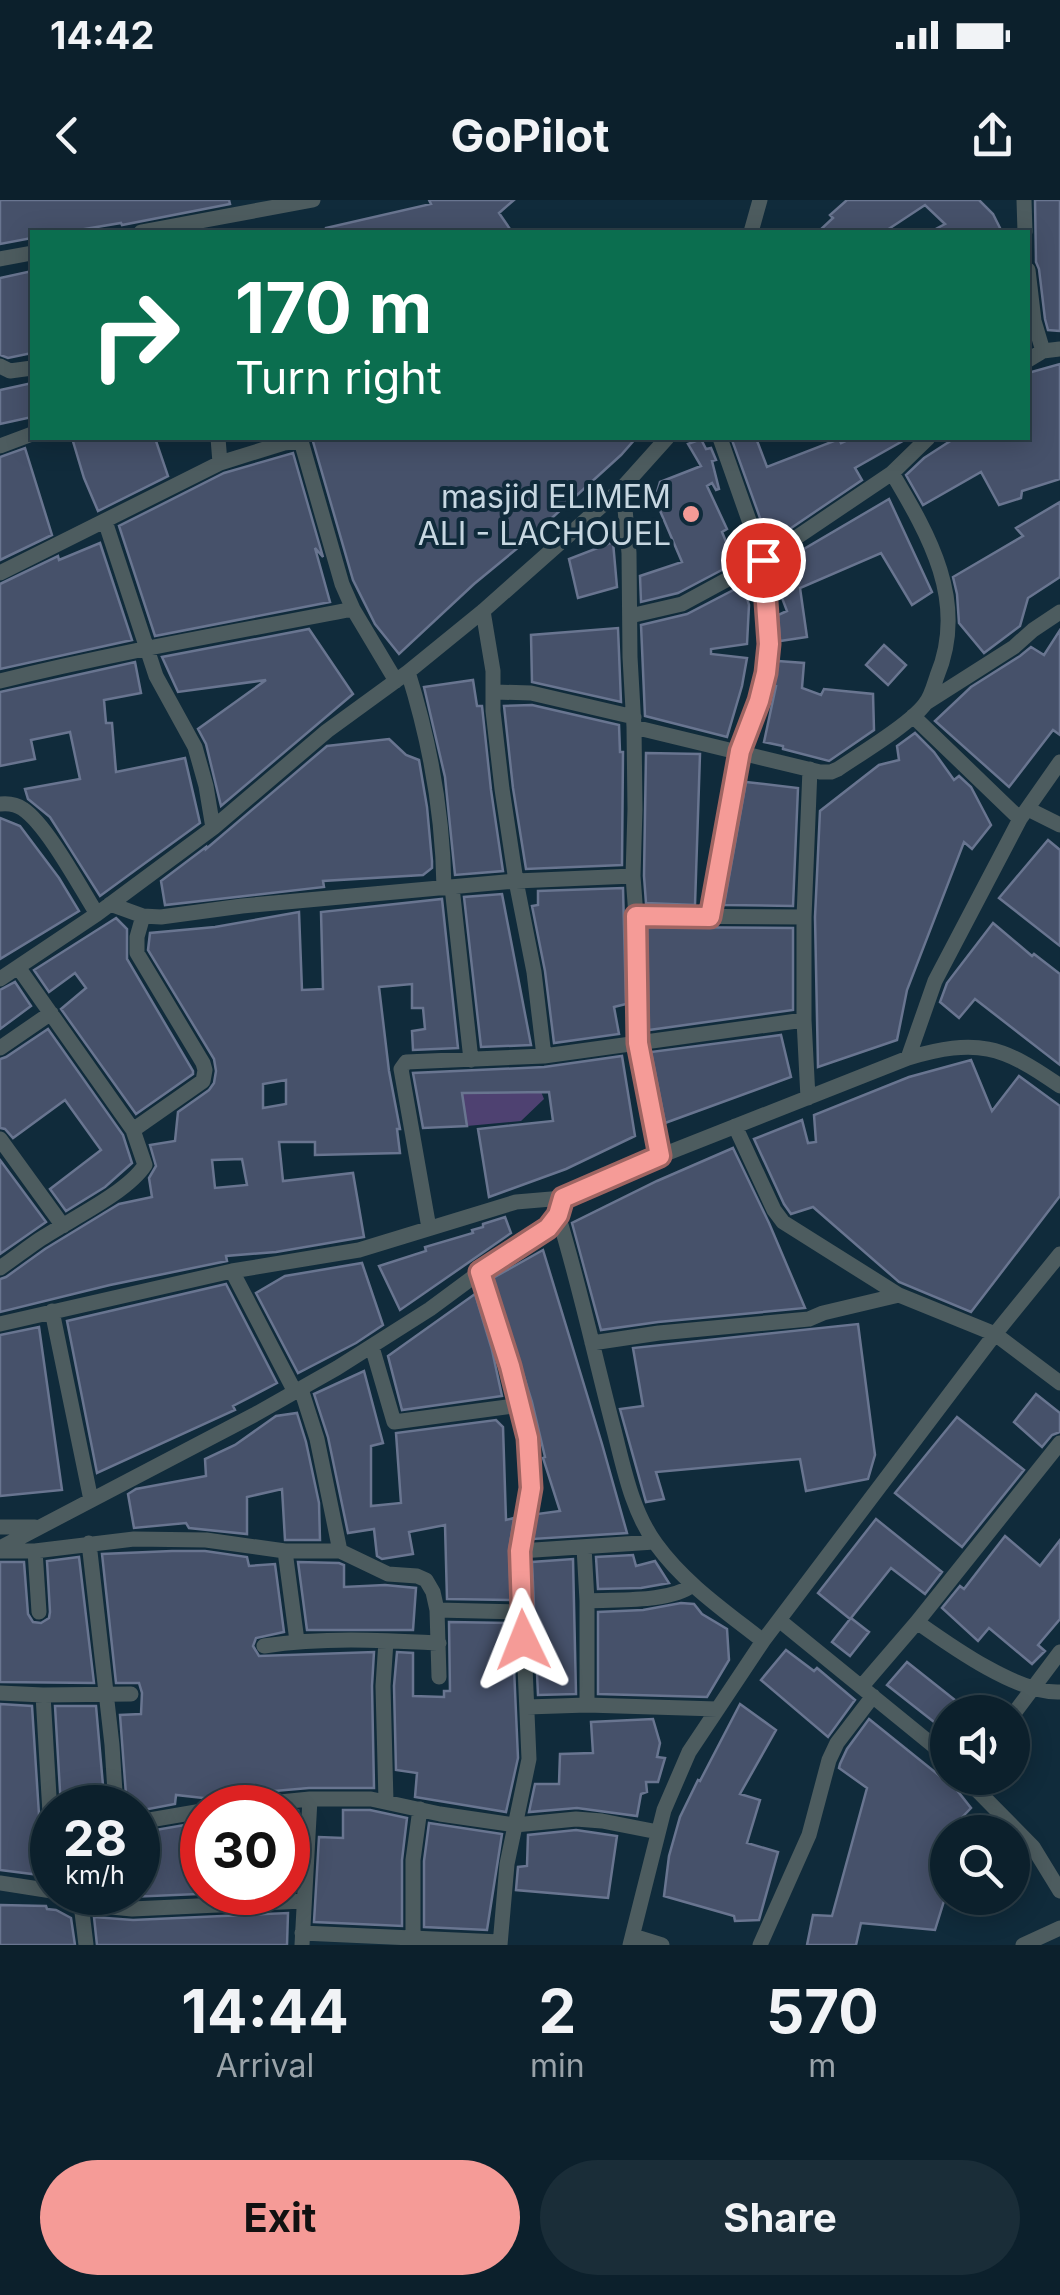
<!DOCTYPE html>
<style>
body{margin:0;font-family:Inter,sans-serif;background:#1a2d38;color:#f1f3f6;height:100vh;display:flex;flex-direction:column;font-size:38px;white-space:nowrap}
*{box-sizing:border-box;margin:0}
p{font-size:32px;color:#9aa3a9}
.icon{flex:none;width:55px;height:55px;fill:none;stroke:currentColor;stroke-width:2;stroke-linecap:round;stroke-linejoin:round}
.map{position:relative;height:1745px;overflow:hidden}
.side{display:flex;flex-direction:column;background:#0c202c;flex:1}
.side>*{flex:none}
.top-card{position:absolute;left:30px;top:30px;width:1000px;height:210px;border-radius:0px;box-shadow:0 5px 25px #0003,0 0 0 2px #2c3e48;background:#0b6e4f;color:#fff;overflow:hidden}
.buttons{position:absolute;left:930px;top:1495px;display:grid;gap:20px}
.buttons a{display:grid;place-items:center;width:100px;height:100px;border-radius:50%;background:#0c202c;box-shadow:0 5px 25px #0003,0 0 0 2px #2c3e48;font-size:50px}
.speed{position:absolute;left:30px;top:1585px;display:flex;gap:20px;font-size:50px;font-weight:700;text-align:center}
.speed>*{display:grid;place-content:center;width:130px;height:130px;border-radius:50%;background:#0c202c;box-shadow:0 5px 25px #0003,0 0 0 2px #2c3e48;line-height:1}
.speed small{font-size:25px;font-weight:400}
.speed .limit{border:15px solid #d22;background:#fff;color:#111}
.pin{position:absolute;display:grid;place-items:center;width:85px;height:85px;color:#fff;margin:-42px;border:5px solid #fff;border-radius:50%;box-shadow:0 2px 10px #0007}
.me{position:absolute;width:110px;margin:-55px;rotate:358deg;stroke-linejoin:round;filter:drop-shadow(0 0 8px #0008)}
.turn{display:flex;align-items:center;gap:35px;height:210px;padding:0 40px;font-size:45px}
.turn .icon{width:130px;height:130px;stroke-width:2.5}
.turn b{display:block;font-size:70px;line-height:85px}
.eta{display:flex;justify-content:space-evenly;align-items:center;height:170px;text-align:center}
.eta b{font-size:60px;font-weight:700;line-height:70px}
.primary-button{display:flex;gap:20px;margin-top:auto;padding:20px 40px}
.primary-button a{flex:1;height:115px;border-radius:60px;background:#f59b97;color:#111;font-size:40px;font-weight:700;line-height:115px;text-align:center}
.primary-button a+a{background:#1a2d38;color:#f1f3f6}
.status{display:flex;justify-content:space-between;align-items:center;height:70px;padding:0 50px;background:#0c202c;direction:ltr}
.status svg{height:28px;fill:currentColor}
header{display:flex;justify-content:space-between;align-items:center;height:130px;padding:0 40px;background:#0c202c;font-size:45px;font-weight:700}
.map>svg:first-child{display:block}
.green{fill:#4e4171}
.building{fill:#46516a;stroke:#697590;stroke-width:2.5;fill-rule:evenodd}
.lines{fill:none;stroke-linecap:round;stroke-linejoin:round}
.minor{stroke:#4d5c5f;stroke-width:15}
.route-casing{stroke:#9f6562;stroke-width:25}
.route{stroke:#f59b97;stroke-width:18}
.poi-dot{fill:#f59b97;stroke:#102b3b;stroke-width:4}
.labels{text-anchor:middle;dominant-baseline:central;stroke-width:8;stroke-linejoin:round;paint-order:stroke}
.poi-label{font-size:32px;fill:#c7d7e1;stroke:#102b3b;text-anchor:end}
</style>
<div class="status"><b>14:42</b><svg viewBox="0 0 49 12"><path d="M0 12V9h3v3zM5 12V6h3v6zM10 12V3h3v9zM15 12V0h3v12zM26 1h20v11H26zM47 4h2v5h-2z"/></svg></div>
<header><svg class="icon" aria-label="back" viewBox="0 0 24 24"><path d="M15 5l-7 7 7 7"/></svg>GoPilot<svg class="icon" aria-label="share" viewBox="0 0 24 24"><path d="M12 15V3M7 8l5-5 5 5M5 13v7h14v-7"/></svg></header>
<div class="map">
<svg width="1060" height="1745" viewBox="0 0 1060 1745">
<rect width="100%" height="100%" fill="#102b3b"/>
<path class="green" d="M540 889 544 899 521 921 467 926 462 893 534 892Z"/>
<path class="building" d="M0 0H229L230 4 122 25 121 23 67 32H32V38L0 44Z
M429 0H514L499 13 512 32H326V28L431 4Z
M847 0H979L993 14 1002 32H930L945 24 925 5 884 32H818L833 18 830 15Z
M1035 0H1060V131L1048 130 1045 119 1039 69 1036 62Z
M32 71V153L8 158 0 155V78Z
M1060 164V279L1022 291 1021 298 999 305 981 272 923 305 906 275 924 258 955 238H1028V173Z
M32 183V217L0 224V190Z
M72 238H155L168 276 98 311 84 278Z
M312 238H636L621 255 531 337 474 384 399 454 375 424 353 380Z
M738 238H756L767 267 839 239 841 243 852 238H908L855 268 862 280 769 343 732 240Z
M701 239 706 249 711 248 716 260 712 261 719 289 716 290 712 283 707 286 727 329 722 332 735 363 678 393 641 402 640 376 682 362 655 299 660 282 701 266 688 244Z
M25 248 52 335 0 360V257Z
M293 253 323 357 315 348 330 402 155 436 119 326 224 273Z
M889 299 932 392 912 405 881 353 800 388 807 437 780 441 778 415 787 411 776 382 775 366Z
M1060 302V377L1028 398 1020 426 984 453 959 423 957 394 953 377 1023 336 1016 328Z
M613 342 617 387 578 398 569 359Z
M100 343 132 440 0 469V384L58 356 59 360Z
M743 385 749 405 747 444 711 449V454L747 458 742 486 727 537 645 516 641 425 687 414Z
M618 428 621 502 532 482 531 435Z
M309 429 353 494 221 606 206 544 198 529 266 480 178 492 162 457Z
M1060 430V535L1053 530 1009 587 935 521 971 487 1020 456 1031 447 1044 455Z
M884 445 906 465 888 485 866 465Z
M778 461 804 463 802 488 821 495 824 489 873 494 874 530 829 561 783 549V546L764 542 776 486 773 485Z
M135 462 141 493 104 500 106 523H112L116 572 185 558 200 623 100 696 50 617 28 599 25 589 80 579 70 532 31 540 35 559 0 566V492Z
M473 480 477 506H482L491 590 503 671 455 675 445 577 424 487Z
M532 505 619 525 620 552H623L622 665 526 669 513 588 504 506Z
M915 533 934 552 954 580 959 576 971 587 991 625 972 649 964 642 907 790 897 840 818 867 815 717 820 611 879 565 899 560 897 546Z
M389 539 406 555 419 560 427 607 432 661V668L423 675 323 681 324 687 165 705 161 681 206 647V649L327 546Z
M646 553 700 554 695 705 646 703 644 676Z
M746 582 798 588 793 706 724 705Z
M0 618 20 626 59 678 79 711 0 759Z
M1048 640 1060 650V746L999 698Z
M623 688 626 804 614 807 619 834 554 843 545 771 532 706 538 705V691Z
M502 694 531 845 481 847 464 697Z
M442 699 458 848 413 850 412 831 425 829 423 808H412V784L379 787 389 871 400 929H397L400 953 315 955V942H279L283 981 353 973 364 1037 276 1052 226 1056 227 1061 110 1085 0 1112V1079L6 1077 45 1049 119 1004 152 997 149 978 156 966 150 945 175 941 178 912 209 890 214 883 216 871 214 859 148 750 150 733 215 727 299 712 302 790 323 789 321 712ZM286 880V904L263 908V884ZM242 959 247 985 215 988 212 960Z
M116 718 127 729V759L193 871V874L136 914 61 809 86 788 75 773 49 792 34 770Z
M993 723 1032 756 1034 754 1060 774V865L975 799 959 818 940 802 947 783Z
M647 727 793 728V810L649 830Z
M15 782 31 806 0 829V790Z
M48 829 123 935 132 963 105 987 66 1011 50 989 101 950 65 900 13 938 5 929 0 928V859L6 857Z
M781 835 791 877 665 923 651 852Z
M622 856 635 936 566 969 489 997 478 929 553 921 549 892 462 893 467 926 423 928 413 873 544 867Z
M971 860 992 911 1019 876 1060 906V996L971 1112 899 1082 813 1007 791 1014 784 1004 754 939 802 920 808 943 816 942 814 915 909 877Z
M733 948 769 1023 805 1108 658 1122 601 1130 572 1023 657 981Z
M0 960 46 1022 0 1054Z
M505 1017 511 1033 400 1110 379 1066 426 1051 425 1047 473 1033 472 1030 483 1027V1024Z
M543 1050 602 1244 627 1333 533 1339 537 1314 560 1311 543 1258 545 1257 532 1202 493 1078Z
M362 1063 383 1125 356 1143 298 1173 256 1093 285 1076Z
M226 1084 277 1183 233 1206 235 1210 97 1273 67 1121Z
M475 1094 492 1150 502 1196 402 1210 388 1156Z
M858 1124 875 1255 868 1279 806 1291 800 1259 656 1272 664 1299 646 1302 620 1209 643 1206 633 1148Z
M39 1127 62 1290 0 1296V1135Z
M364 1171 383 1243 371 1246V1306L401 1303 396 1233 496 1220 503 1227 506 1320 514 1318 509 1351 511 1400 447 1399 445 1325 409 1332 413 1354 382 1359 377 1356 374 1329 348 1333 328 1237 314 1194Z
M1036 1194 1060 1213V1232L1052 1235 1042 1247 1014 1222Z
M297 1213 306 1242 319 1303 320 1340H285L282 1289 247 1297V1334L189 1328 186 1323 134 1328 128 1294 136 1289 206 1276 205 1259 235 1245 276 1216Z
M957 1217 1024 1270 962 1347 895 1293Z
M876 1319 942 1372 925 1394 891 1368 851 1418 869 1432 850 1456 832 1442 850 1419 818 1393Z
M1005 1336 1040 1366 1060 1340V1419L1038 1445 1045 1451 1032 1464 989 1428 978 1441 942 1408 960 1386 964 1389Z
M172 1351H205L247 1357 249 1366 275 1364 284 1432 256 1438 253 1446 259 1456 374 1452 372 1486 374 1588H309L216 1596 212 1599 176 1595 175 1604 138 1611V1608H127L120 1515 141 1514 142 1493 139 1483H116L102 1354Z
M633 1355 636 1366 655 1361 669 1383 641 1388 598 1389 596 1357Z
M79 1357 94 1483 0 1482V1362H24L28 1414 33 1422 41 1423 49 1418 50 1412 47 1361Z
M573 1359 576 1494 538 1495 532 1362Z
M298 1362 339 1363 344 1365V1387L385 1385 416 1388 413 1430H307Z
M681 1403 694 1404 702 1414 727 1429 729 1460 707 1497 598 1494V1412L643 1410Z
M449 1422 512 1423 518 1558 506 1612 415 1597 417 1573 396 1570 394 1486 397 1452 413 1453V1496L444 1497V1491H450Z
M786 1450 814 1471 817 1468 855 1500 828 1537 761 1480Z
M907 1462 970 1512H948V1533L887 1485Z
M0 1504 32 1506 40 1630V1675L0 1670Z
M740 1504 776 1530 740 1594 760 1600 747 1643 778 1652 759 1720 735 1721 734 1716 664 1696 669 1656 680 1617 698 1580 700 1581Z
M55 1506H96L105 1608H61Z
M653 1519 660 1543 657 1557 665 1558 658 1582H646L647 1592 641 1594 637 1616 577 1608 529 1612 535 1584H559L560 1554 593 1553 591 1522Z
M869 1519 956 1589 971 1608 948 1632V1688L935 1730 861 1723 856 1745H807L813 1715 832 1716 867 1588 839 1568 840 1564 847 1549Z
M343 1610H370L407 1618 402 1660V1726L314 1722 319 1637 343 1638Z
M298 1611 295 1675H288V1612Z
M202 1622V1692H245L129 1697 128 1692H138V1633Z
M429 1623 502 1634 487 1730 424 1727V1661Z
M576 1630 617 1636 608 1698 516 1690 518 1667 527 1666 528 1635Z
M0 1705 46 1706 47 1709 56 1710 71 1718 75 1745H0Z
M288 1713 287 1745H97L94 1717 133 1720Z"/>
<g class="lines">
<path class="minor" d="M1024 0 1025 32
M141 32 313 0
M751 32 760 0
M0 59 32 53
M1028 70 1034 121 1043 151
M1028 160 1043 151 1060 149
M0 166 10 171 32 168
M218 238 220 263
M0 246 32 234
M623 287 629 353 630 457 634 527 635 609 633 676 636 716 638 843 660 956
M105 321 156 476 195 547 206 586 213 628
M0 373 220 263 284 243 301 241 342 384 353 409 396 481
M483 411 493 471V511L502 589 516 681 534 772 544 856
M630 416 682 404 763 360 892 273 928 238
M408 472C430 542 443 614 444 688
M0 481C117 452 235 432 353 409
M495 492 531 493 634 517
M926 503 1014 447 1033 430 1060 412
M913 516 1020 619
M634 527 820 572H831L838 569C860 554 910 524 925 504 931 497 934 485 937 476 968 402 929 335 892 273
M0 604C9 603 16 604 23 609 47 625 80 687 97 714
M1028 609 1060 625
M452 687 471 860
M110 704 143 716 161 717 242 706 516 681 633 676
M636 716 804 717
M710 717 740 551 759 501 769 444 763 360 720 238
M0 779 97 714 213 628 327 531 408 472 483 411 623 287 667 238
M0 848 51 813
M908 858 935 781 1020 619 1060 562
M808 898 804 820V717L810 569
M735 926 774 1010 783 1022 899 1095 995 1134 1060 1183
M133 930 203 881 205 870 203 863 137 753V737L143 716
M0 939 63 1026
M558 1015C580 1086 595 1158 614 1230 624 1269 632 1311 656 1344 684 1383 725 1411 763 1441
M429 1028 401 869 406 862 544 856 804 820
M0 1068C13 1059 26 1049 39 1040 69 1020 127 993 145 965L133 930 18 767
M232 1071 295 1192
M480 1072 521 1205 528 1238 532 1275 520 1351 529 1559 507 1664 500 1745
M52 1111 91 1300
M0 1124 232 1071 359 1050 516 1002 563 998 660 956 908 858C977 838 1002 845 1060 886
M592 1143 659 1133 809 1119 823 1113 899 1095
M372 1147 394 1222 521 1205
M301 1189 317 1239 340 1351
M0 1327H35
M89 1343 112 1545 116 1608
M584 1347 587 1401V1505
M0 1348 254 1215 337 1168 430 1109 480 1072 548 1028 558 1015 563 998
M0 1351H35L134 1339 206 1340 285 1351H340L388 1374 417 1376 426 1380 433 1392 437 1410 521 1412
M35 1351 39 1412
M285 1351 297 1441
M520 1351 654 1342
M587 1401C618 1399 668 1403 693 1385
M437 1410 439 1477
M779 1420 935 1547 948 1559
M917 1422 1060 1243
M386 1441 383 1486 386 1602
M264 1446C323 1437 380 1440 439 1443
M862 1486 917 1422C951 1446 1018 1494 1060 1492
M0 1493 43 1495 51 1630V1691
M43 1495 131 1494
M527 1507 587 1505 717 1509
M1012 1516 1060 1452
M965 1578 1033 1647 1060 1691
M218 1608 310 1599H371L440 1614 515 1625 576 1619 602 1621 658 1632
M138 1622 202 1611
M0 1683 52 1691
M55 1692 81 1704 86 1745
M81 1704 132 1709 304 1701
M302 1733 500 1742
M413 1736V1660L420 1609
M633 1736 662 1745
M302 1745 310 1599
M630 1745 664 1610 689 1552 763 1441 995 1134 1060 1054
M760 1745 809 1635 829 1560 837 1543 873 1496
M1023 1745 1060 1728"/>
</g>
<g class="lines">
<defs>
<path id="route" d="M523 1440 520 1351 531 1288 528 1238 510 1166 480 1072 548 1028 558 1015 563 998 660 956 638 843 636 716 710 717 740 551 759 501 766 473 769 444 763 360"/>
</defs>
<use href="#route" class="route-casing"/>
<use href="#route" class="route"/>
</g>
<circle class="poi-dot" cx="691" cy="314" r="10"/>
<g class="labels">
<g class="poi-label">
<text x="671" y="296">masjid ELIMEM<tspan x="671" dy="37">ALI - LACHOUEL</tspan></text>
</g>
</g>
</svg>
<div class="buttons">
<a><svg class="icon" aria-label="sound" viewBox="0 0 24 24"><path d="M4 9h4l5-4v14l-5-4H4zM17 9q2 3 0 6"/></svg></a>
<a><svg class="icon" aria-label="search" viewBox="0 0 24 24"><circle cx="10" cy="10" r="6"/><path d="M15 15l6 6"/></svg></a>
</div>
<div class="speed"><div>28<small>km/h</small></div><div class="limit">30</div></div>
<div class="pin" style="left:763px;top:360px;background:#d93025"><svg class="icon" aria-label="arrive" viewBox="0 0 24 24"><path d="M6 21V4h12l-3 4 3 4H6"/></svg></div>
<svg class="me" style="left:523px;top:1440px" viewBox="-20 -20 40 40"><path d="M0-17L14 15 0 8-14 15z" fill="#f59b97" stroke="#fff" stroke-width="4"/></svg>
<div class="top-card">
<div class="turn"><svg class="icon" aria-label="right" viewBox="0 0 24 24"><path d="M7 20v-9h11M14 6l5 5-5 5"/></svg><div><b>170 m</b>Turn right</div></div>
</div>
</div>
<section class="side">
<div class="eta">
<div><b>14:44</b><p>Arrival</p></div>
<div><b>2</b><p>min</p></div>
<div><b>570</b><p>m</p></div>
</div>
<div class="primary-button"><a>Exit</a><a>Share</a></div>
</section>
